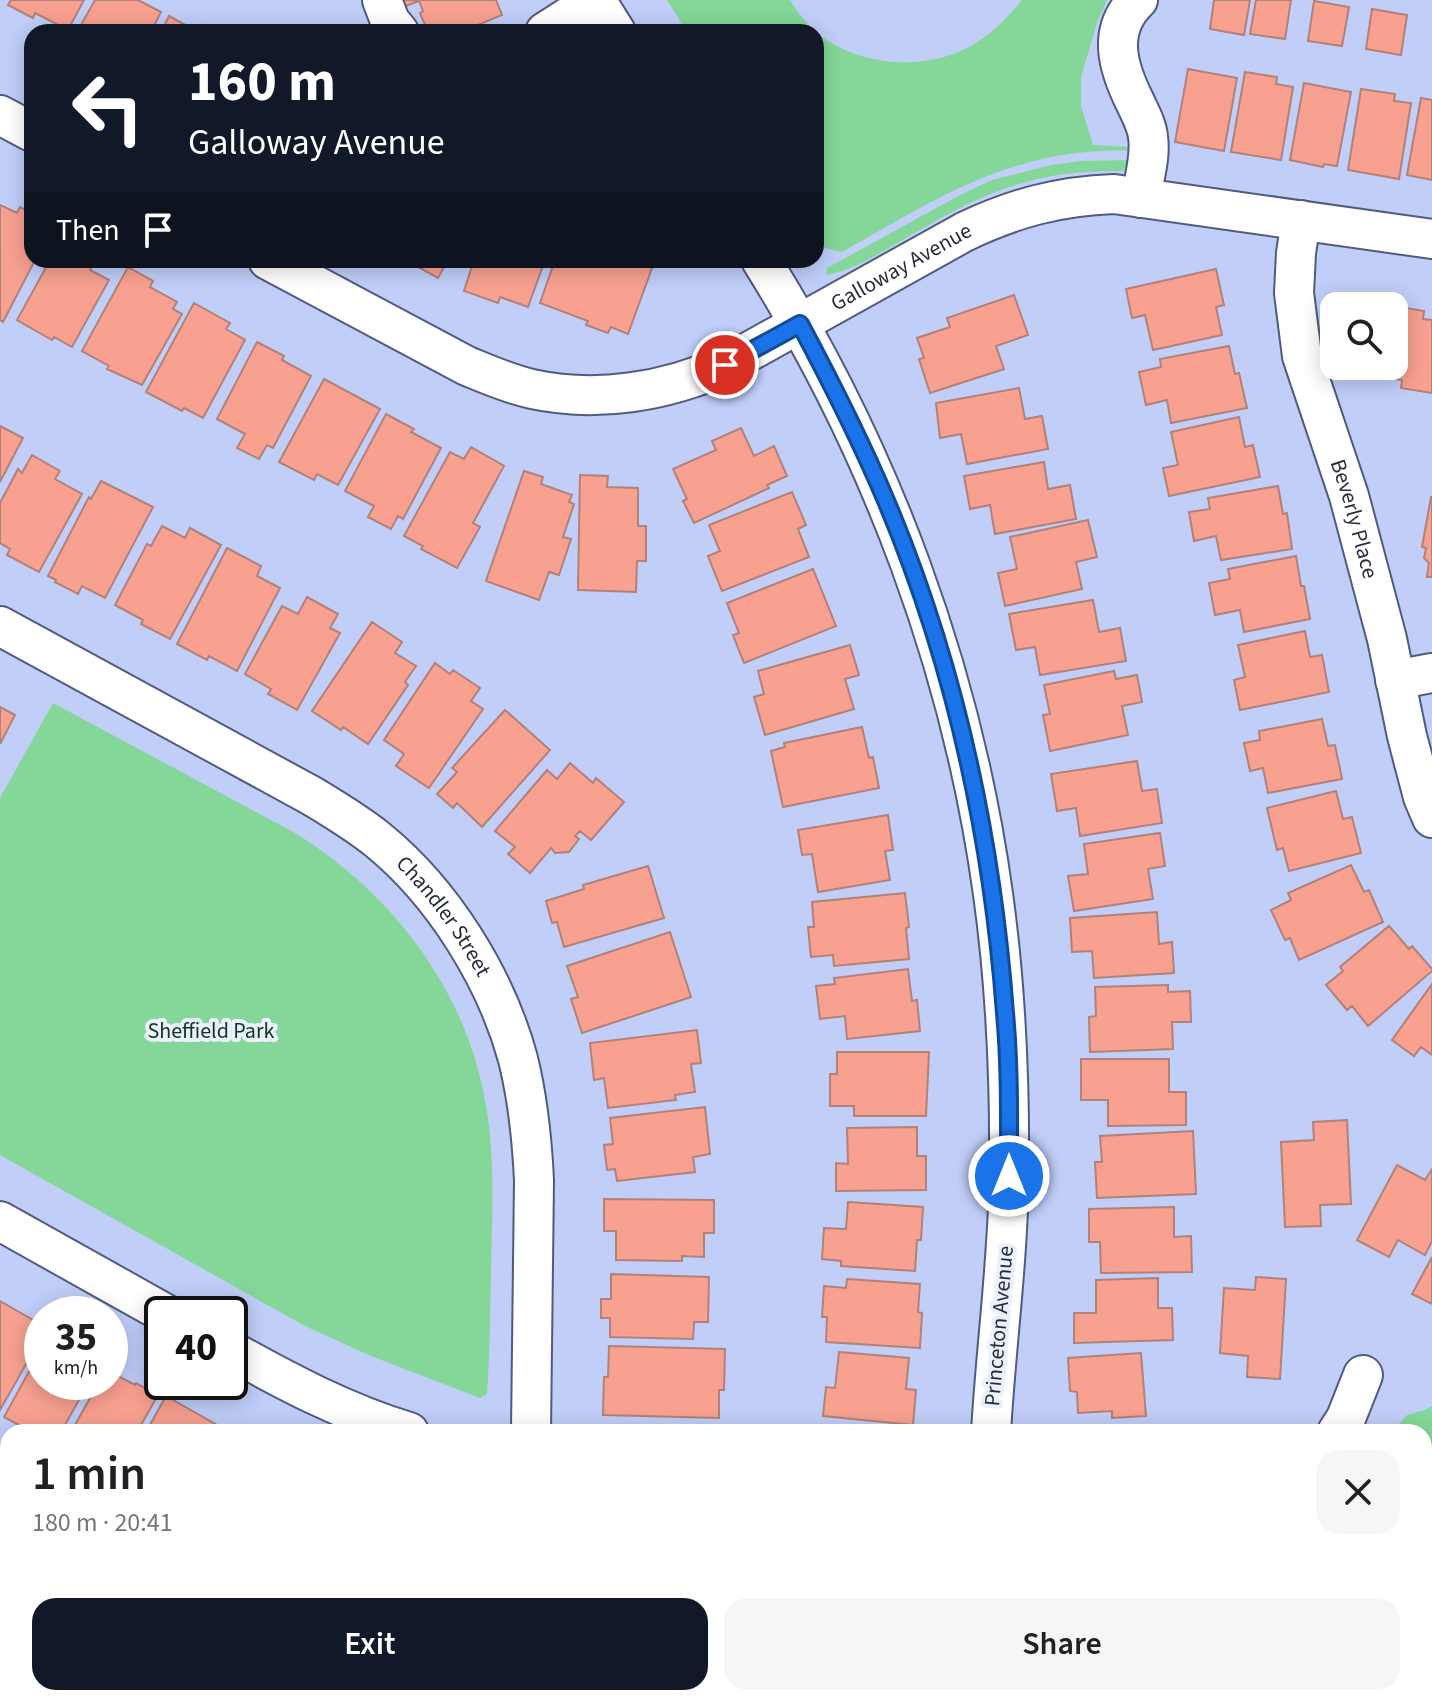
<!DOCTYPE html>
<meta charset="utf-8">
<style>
body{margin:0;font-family:"Source Sans 3",sans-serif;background:#f6f6f6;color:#202124;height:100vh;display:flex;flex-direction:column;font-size:30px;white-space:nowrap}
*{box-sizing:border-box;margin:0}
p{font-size:26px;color:#757577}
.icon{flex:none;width:44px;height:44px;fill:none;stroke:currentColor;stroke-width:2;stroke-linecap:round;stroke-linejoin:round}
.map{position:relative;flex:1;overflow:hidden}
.panel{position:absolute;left:0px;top:1424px;width:1432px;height:282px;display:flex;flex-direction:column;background:#fff;border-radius:24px 24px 0 0;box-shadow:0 4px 20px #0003}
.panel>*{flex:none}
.guide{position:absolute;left:24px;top:24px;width:800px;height:244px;border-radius:24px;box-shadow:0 4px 20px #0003;background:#111827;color:#fff;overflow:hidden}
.tools{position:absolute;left:1320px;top:292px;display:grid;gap:16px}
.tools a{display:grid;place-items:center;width:88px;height:88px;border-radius:16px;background:#fff;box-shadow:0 4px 20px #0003;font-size:40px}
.speed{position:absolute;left:24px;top:1296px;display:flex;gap:16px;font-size:40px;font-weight:700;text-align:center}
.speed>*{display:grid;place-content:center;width:104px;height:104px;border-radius:50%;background:#fff;box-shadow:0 4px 20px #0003;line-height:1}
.speed small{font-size:20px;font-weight:400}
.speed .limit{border:4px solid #111;border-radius:12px;background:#fff;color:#111}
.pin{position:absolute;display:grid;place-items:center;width:68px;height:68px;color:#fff;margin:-34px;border:4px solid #fff;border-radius:50%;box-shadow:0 2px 8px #0007}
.me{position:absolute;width:88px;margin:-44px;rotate:0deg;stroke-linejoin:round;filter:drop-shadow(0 0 6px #0008)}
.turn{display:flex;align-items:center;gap:28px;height:168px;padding:0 32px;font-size:36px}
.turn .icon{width:104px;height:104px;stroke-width:2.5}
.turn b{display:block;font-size:56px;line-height:68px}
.then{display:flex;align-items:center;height:76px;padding:0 32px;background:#0003;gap:16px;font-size:30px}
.round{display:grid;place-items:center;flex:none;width:84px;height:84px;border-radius:24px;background:#f6f6f6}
.overview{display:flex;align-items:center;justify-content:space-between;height:136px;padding:0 32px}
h1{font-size:48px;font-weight:600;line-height:60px}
.cta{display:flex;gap:16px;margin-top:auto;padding:16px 32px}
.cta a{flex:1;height:92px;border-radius:24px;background:#111827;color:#fff;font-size:32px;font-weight:600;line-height:92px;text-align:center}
.cta a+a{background:#f6f6f6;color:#202124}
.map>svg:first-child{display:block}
.green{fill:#84d798}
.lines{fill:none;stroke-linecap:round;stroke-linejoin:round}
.stream{stroke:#637ad0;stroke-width:11}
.building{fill:#f8a191;stroke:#b28179;stroke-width:2}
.minor-casing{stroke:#505b80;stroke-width:42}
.minor{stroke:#fff;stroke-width:38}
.route-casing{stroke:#114b97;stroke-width:20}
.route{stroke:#1a73e8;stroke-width:14}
.labels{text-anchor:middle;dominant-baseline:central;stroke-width:8;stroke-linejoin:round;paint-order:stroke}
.street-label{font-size:22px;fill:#282d3d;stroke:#ebf0fd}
.park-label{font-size:22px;fill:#10371c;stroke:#ebf0fd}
</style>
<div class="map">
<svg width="1432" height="1705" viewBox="0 0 1432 1705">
<rect width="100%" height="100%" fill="#c0cef8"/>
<path class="green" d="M667 0H790C800 16 812 31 828 41 870 67 927 70 971 46 992 34 1007 18 1022 0H1107L1097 23 1081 77V106L1093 145 1132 147V151C1114 149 1095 151 1077 153 988 163 919 209 842 252L825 248 816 235V32H687Z
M1131 160 1123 171C1095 171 1065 172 1038 179 998 188 960 207 925 227 895 243 859 270 826 275L827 268 962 194 992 180 1051 165 1081 161Z
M53 703 293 832C388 889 463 985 484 1095 496 1153 492 1213 491 1272 490 1312 490 1353 487 1394L480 1398 371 1356 305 1326 0 1155V798Z
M1432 1406V1705H1175L1180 1698H1424V1432H1393L1407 1415 1425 1410Z"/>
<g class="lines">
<path class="stream" d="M1424 1649 1432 1628
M1403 1705 1405 1698"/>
</g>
<path class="building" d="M11 0H84L68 30 35 13 33 18 8 5Z
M95 0H138L161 12 151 32H77Z
M397 0H496L502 15 461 32H436L434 29 428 32 420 13 423 11 419 1 400 8Z
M1214 0H1250L1244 35 1210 29Z
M1256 0H1291L1285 39 1250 34Z
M1314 1 1349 7 1342 46 1308 41Z
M1372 9 1407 15 1401 55 1366 49Z
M169 16 198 32 202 25 213 32H161Z
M1188 69 1237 78 1224 151 1175 142Z
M1245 72 1277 77 1276 84 1293 87 1281 160 1231 152Z
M1304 83 1351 92 1337 166 1324 164 1323 167 1290 160Z
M1361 89 1395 94 1394 101 1411 103 1399 179 1348 170Z
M1421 98 1432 100V180L1407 175Z
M0 205 17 213 20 207 32 213V260H35L3 322 0 320Z
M50 260H95L90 270 109 280 72 347 54 337 52 340 17 320Z
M410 260H448L438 278 409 262Z
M474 260H545L528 307 500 297 498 303 464 291Z
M555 260H655L628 334 611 327 608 333 586 325 588 321 540 303Z
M128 267 153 281 150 287 177 302 173 309 182 314 142 385 107 369 109 366 82 351Z
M1216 269 1224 305 1216 307 1222 335 1153 350 1145 315 1132 318 1126 289Z
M1014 295 1028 335 996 346 1004 369 930 393 919 359 924 358 917 338 950 327 947 318Z
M194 303 230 323 226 329 245 340 203 418 184 408 182 411 146 392Z
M1394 306 1424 311 1423 319 1432 320V393L1401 388 1402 380 1380 377 1382 366H1394Z
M257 342 284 356 282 360 311 376 273 448 267 445 259 459 237 448 245 434 217 419Z
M1229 346 1235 374 1239 373 1247 408 1171 423 1167 400 1146 405 1139 372 1161 367 1160 359Z
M324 379 380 409 338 485 317 474 314 480 279 462Z
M1019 388 1025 419 1042 416 1048 449 967 464 961 434 940 438 936 403Z
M386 414 414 429 411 432 441 448 403 519 398 516 391 529 368 517 374 506 345 491Z
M1239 417 1245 447 1253 445 1260 477 1169 496 1163 468 1178 465 1171 432Z
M0 426 23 438 0 482Z
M741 428 754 456 774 446 787 476 767 485 769 488 694 523 683 501 687 499 673 469 716 450 712 441Z
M471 447 504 466 473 523 480 527 457 568 421 549 423 546 404 536 450 452 464 459Z
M32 455 60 471 55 479 82 494 39 572 7 555 10 549 0 543V503L18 469 22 473Z
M1044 462 1048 489 1070 485 1076 519 995 534 990 505 970 509 964 476Z
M524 471 543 477 541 484 572 495 569 502 574 504 563 537 571 539 559 575 549 572 539 600 486 581Z
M580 475 608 476 607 487 638 488V526H646V561H637L636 592 578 590Z
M101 481 153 507 105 598 82 586 78 594 55 582 56 580 48 576 89 497 91 499Z
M1278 486 1283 514 1287 513 1292 549 1221 560 1216 536 1194 541 1189 512 1210 509 1208 498Z
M792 492 806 525 798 529 809 557 722 591 708 556 720 551 709 525Z
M1431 497H1432V577H1427L1429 563 1424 558 1426 548 1422 547Z
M1088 520 1097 557 1076 562 1082 589 1005 606 998 573 1017 569 1010 537Z
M162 526 185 538 190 528 221 545 170 639 141 624 143 620 115 605 147 544 151 546Z
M227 548 261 566 257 576 280 588 237 671 209 656 207 660 177 644Z
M1296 556 1301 586H1304L1310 619 1244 632 1240 610 1215 615 1209 583 1230 579 1228 569Z
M813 569 836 626 744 663 733 635 739 633 727 603Z
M307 597 338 614 330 628 340 633 297 710 268 694 271 689 245 674 282 606 298 614Z
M1093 600 1099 632 1120 628 1126 661 1040 675 1035 647 1016 650 1009 614Z
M372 622 402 642 395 653 416 666 405 682 408 685 368 744 343 727 341 730 312 711Z
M1305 631 1310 657 1322 655 1329 692 1240 710 1234 680 1245 677 1238 645Z
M850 645 859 675 845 679 854 709 765 735 754 697 764 694 758 671Z
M435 663 450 674 453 670 480 688 471 701 483 709 429 788 396 766 404 754 384 740Z
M1114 671 1116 679 1137 675 1142 702 1122 706 1128 735 1050 751 1043 715 1050 714 1044 685Z
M0 707 15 715 0 744Z
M505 710 550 750 482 827 457 803 453 808 437 794 457 772 452 768Z
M1322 719 1328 746 1335 745 1342 779 1268 793 1263 768 1250 771 1244 743 1260 740 1259 731Z
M862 727 869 758 873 757 879 788 783 807 771 751 785 747 784 743Z
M1137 761 1142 791 1157 789 1162 823 1080 836 1076 808 1057 811 1051 774Z
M570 763 593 783 596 778 624 802 591 840 580 831 575 836 579 839 569 852 555 853 551 848 530 873 508 854 515 847 495 831 547 770 557 779Z
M1336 791 1343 819 1352 817 1361 853 1289 871 1283 848 1277 850 1267 808Z
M888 815 893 850 885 851 890 880 818 892 812 854 802 855 798 830Z
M1160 833 1165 866 1148 869 1153 899 1074 911 1068 876 1088 874 1084 844Z
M1351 865 1364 892 1369 890 1383 922 1299 960 1290 938 1285 940 1271 910 1291 900 1288 893Z
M648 866 664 918 564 947 557 922 552 923 546 901 584 889 583 885Z
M905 893 909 927 906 928 909 959 834 966 833 955 811 957 808 927H814L812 902Z
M1157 912 1159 944 1172 942 1174 973 1094 978 1092 951 1072 952 1070 918Z
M1389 926 1409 949 1412 946 1432 969V971L1368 1026 1352 1006 1347 1010 1326 985 1343 971 1340 967Z
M670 932 691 997 582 1033 571 999 578 997 567 966Z
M908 969 912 1001 917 1000 920 1031 847 1039 845 1016 820 1019 816 986 835 984 834 978Z
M1432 984V1055L1421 1047 1414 1056 1392 1040Z
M1168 985V992L1190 991 1191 1022H1172L1173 1049 1090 1052 1089 1017 1096 1016 1095 987Z
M697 1030 701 1063 691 1064 695 1092 675 1095 676 1100 608 1108 604 1078 594 1080 590 1043Z
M837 1052H929L926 1116H854V1106H830V1074H837Z
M1081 1059H1169V1092H1186V1125L1108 1126V1100H1081Z
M705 1107 710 1154 693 1157 695 1172 617 1181 615 1169 607 1170 604 1145 613 1144 610 1118Z
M1347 1120 1351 1204 1320 1205 1321 1226 1285 1227 1281 1142 1314 1140 1313 1122Z
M917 1127V1156H926V1190L836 1191V1163L848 1164 847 1128Z
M1193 1131 1196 1194 1097 1198 1095 1162H1102L1100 1136Z
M1397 1165 1425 1180 1432 1169V1241L1425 1255 1398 1240 1389 1257 1357 1240Z
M604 1199 714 1200V1233H704V1257L682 1256V1261L616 1260V1231H604Z
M848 1202 923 1207 921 1240H917L915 1271 841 1266V1261L822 1259 824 1228 846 1229Z
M1174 1207V1237L1191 1236 1192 1272 1101 1273 1100 1242H1089V1209Z
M1432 1257V1304L1412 1294Z
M611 1274 709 1277 708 1322H694L693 1339 610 1337V1318H601V1299H611Z
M1256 1277 1286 1279 1280 1379 1247 1377 1248 1356 1220 1353 1224 1288 1255 1290Z
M1158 1278V1308H1172L1173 1340 1074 1343V1313H1096V1280Z
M847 1279 920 1284 918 1312 922 1313 920 1348 826 1342 827 1317H822L824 1286 846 1288Z
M0 1301 42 1325V1336L0 1410Z
M609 1346 725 1349 724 1390H719V1418L603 1415 604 1377H608Z
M42 1348V1382H89L61 1432H49L38 1426 35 1432H32L4 1417Z
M839 1352 909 1358 906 1389 916 1390 913 1425 823 1416 826 1387 835 1388Z
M1141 1353 1146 1416 1112 1418V1411L1078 1413 1077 1392 1070 1391 1068 1358Z
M110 1372 135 1385 136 1383 158 1395 137 1432H71L99 1382H110Z
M166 1396 217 1425 214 1432H146Z
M8 1566V1651L0 1646V1578Z
M106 1698H192L187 1703 189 1705H99Z
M401 1698H491L492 1705H402Z
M847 1698H939L941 1705H850Z
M1133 1698H1179L1159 1705H1135Z"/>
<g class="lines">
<defs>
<g id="minor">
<path d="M382 0 390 21 399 32"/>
<path d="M596 0 616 32"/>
<path d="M1138 0C1106 30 1118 68 1135 102 1140 113 1147 125 1148 137 1151 157 1144 178 1141 198"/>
<path d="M545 32 595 0"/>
<path d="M0 115 32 132"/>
<path id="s1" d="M1301 220 1296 253 1294 293 1302 356 1349 496 1387 639 1407 736 1423 797 1432 818"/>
<path id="s2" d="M268 260 467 366C489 375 509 384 532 389 596 403 666 392 725 365L964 232C1014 208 1059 196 1114 194L1432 239"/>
<path d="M761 260C881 452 962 669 993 894 1006 987 1010 1081 1009 1175 1008 1261 996 1346 991 1432"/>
<path id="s3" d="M0 626 312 796C335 810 357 823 378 840 443 893 496 978 518 1059 528 1099 532 1139 534 1180L531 1432"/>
<path d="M1395 680 1432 673"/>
<path d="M0 1221 166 1314"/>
<path d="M230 1350C287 1382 346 1413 409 1432"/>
<path d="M1337 1432 1346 1418 1363 1375"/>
<path d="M559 1698 561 1705"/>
<path d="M1041 1698 1043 1705"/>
</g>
</defs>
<use href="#minor" class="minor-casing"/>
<use href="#minor" class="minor"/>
</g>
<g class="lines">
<defs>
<path id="route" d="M725 365 800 324C831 382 861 441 887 503 955 665 992 838 1005 1013 1010 1067 1009 1121 1009 1176"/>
</defs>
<use href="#route" class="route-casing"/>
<use href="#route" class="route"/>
</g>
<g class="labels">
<g class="street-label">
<text stroke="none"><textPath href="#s2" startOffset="694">Galloway Avenue</textPath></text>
<text stroke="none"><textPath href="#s1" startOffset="308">Beverly Place</textPath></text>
<text stroke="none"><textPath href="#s3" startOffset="536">Chandler Street</textPath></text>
<text transform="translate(999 1326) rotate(-85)">Princeton Avenue</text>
</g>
<g class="park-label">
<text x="211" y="1031">Sheffield Park</text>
</g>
</g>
</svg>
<div class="tools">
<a><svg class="icon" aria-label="search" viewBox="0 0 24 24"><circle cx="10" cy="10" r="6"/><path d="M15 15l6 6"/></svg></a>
</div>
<div class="speed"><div>35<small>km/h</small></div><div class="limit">40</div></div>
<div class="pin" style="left:725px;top:365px;background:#d93025"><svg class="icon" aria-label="arrive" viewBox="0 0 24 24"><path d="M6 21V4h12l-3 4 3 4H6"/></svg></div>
<svg class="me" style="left:1009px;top:1176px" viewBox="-20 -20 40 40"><circle r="17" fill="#1a73e8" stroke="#fff" stroke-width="3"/><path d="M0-11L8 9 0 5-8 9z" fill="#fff"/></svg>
<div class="guide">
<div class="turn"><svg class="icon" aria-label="left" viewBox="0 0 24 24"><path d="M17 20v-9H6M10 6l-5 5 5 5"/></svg><div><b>160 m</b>Galloway Avenue</div></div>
<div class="then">Then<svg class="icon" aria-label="arrive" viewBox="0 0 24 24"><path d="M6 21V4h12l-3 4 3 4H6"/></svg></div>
</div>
<section class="panel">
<div class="overview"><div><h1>1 min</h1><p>180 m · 20:41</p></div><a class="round"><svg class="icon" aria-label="close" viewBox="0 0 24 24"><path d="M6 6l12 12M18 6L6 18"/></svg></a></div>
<div class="cta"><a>Exit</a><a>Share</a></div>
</section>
</div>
